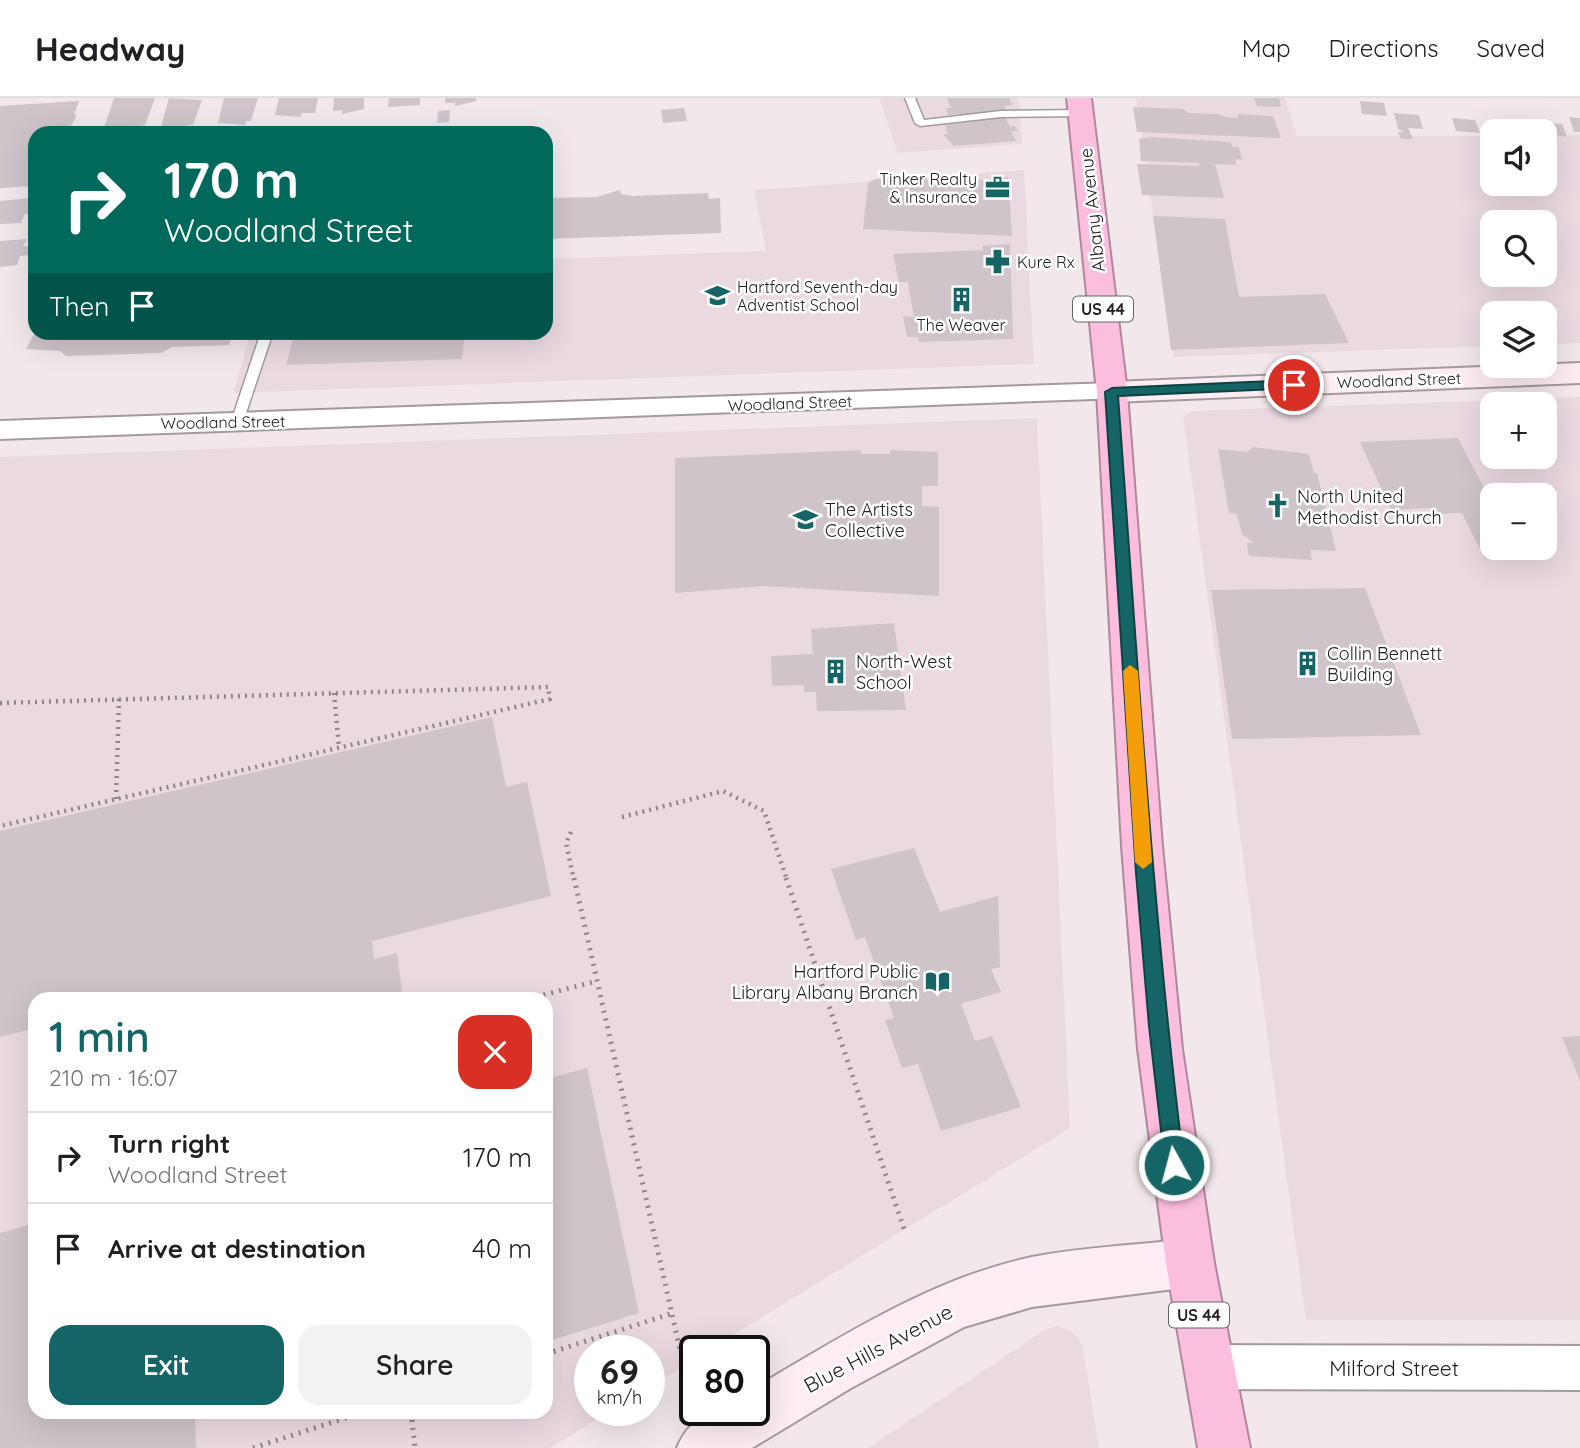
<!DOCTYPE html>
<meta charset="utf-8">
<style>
body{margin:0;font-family:Quicksand,sans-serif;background:#f2f2f2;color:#202124;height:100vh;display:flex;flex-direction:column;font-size:26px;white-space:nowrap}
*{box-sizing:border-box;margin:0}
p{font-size:23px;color:#757577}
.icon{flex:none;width:38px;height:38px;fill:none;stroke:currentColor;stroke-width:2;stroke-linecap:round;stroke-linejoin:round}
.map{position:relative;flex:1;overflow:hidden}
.drawer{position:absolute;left:28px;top:894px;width:525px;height:427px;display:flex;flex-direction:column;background:#fff;border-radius:21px;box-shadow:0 7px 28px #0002}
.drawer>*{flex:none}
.banner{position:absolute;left:28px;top:28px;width:525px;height:214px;border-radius:21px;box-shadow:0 7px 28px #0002;background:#00695c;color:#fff;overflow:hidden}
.controls{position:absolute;left:1480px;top:21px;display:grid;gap:14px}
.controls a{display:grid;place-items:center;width:77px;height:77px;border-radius:14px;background:#fff;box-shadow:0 7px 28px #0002;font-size:35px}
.speed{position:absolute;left:574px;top:1237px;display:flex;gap:14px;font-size:35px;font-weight:700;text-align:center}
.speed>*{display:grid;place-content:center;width:91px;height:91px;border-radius:50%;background:#fff;box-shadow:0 7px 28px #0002;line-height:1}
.speed small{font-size:18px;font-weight:400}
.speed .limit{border:4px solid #111;border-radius:10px;background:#fff;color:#111}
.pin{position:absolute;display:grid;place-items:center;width:60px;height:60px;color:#fff;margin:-30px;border:4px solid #fff;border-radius:50%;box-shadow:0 2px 7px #0007}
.me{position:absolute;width:77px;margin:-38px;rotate:353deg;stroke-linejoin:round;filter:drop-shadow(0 0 5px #0008)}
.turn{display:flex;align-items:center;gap:24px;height:147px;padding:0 21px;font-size:32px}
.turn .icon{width:91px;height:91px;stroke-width:2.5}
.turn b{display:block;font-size:49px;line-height:60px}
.then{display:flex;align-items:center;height:66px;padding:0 21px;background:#0003;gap:14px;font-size:26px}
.round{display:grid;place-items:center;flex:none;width:74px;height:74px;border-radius:21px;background:#f2f2f2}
.headline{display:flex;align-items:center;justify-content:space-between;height:119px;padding:0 21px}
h1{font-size:42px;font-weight:600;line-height:52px;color:#166566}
.primary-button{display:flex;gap:14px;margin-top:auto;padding:14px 21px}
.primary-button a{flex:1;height:80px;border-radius:21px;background:#166566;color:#fff;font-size:28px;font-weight:600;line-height:80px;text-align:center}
.primary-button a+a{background:#f2f2f2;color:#202124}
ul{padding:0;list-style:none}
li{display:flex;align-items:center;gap:21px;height:91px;padding:0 21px;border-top:2px solid #e0e0e0}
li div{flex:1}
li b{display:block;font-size:26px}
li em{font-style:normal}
header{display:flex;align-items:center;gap:42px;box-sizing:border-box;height:98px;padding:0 35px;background:#fff;border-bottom:2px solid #e0e0e0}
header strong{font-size:33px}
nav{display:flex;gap:38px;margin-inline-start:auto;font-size:24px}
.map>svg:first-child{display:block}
.built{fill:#ebd9e2;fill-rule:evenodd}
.building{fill:#cec4c9}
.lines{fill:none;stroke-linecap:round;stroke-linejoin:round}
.lane-casing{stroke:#a39a9e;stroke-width:3}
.street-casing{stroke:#a39a9e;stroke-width:4}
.secondary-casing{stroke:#a39a9e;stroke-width:4}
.highway-casing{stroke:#b0879c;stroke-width:4}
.path-far1{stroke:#8d8689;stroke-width:4.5;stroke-dasharray:2 5;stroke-linecap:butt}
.path{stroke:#8d8689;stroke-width:5;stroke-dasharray:2 6;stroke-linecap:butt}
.lane{fill:#fff;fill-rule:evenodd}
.street{fill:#fff;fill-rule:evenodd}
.secondary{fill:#feecf5;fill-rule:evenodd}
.highway{fill:#fbbedd;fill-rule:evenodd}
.route{fill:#166566;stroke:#0e4242;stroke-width:2}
.slow{fill:#f59e0b}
.labels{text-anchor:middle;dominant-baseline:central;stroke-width:5;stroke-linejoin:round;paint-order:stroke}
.far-poi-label{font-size:16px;fill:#242022;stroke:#fff;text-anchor:start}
.shield{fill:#fff;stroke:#666364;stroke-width:2}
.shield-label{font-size:16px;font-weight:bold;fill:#242022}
.far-street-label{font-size:16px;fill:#242022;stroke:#fff}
.street-label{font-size:18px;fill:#242022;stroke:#fff}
.poi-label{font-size:18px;fill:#242022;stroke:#fff;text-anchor:start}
.near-street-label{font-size:21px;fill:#242022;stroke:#fff}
</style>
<header>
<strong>Headway</strong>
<nav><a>Map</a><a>Directions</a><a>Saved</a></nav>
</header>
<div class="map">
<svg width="1580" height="1350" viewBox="0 0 1580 1350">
<rect width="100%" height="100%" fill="#f2e8ec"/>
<path class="built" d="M879 0H1019L1022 46 898 55Z
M1136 0H1285L1297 38H1493V86H1545V37H1580V245L1545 246V215H1493V248L1174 259ZM1493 124H1545V177H1493Z
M1024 72 1034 266 233 295 251 235 546 234V161L766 153 754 92Z
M1580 299V1222H1306L1183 318 1192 313ZM1493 306H1545V359H1493ZM1493 397H1545V450H1493Z
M1037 320 1070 1030 707 1253H695V1261L649 1289V1253H590V1312L611 1313 550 1350H0V359ZM35 901H546V1314H35Z
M1057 1228 1068 1231 1078 1239 1083 1250 1099 1350H868L1046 1231Z"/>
<path class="building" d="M114 0H155L145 27 113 34 114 29 104 30Z
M169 0 202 2 193 27H188L187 31 169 32 170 29H161Z
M224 0H258L251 23H246L245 27 218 25Z
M279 0H318L315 15H301V19L275 17Z
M334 0H364V11L342 16V12L333 13Z
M389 0H420V7L388 9Z
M445 0H476V3L455 8V5H445Z
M947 0H1009L1012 7 1004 8 1006 13 948 17 946 10H951Z
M1254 0H1279L1281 9 1257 8Z
M79 3 74 17H77L67 35H35V88L0 90V8Z
M1360 3 1384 5 1387 18 1362 16Z
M1133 9 1183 11 1188 15 1218 16 1226 19 1239 20 1238 16 1273 18 1281 40 1137 34Z
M684 10 687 23 663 25 661 12Z
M450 12 449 24 437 25 438 13Z
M1394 15 1419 17 1423 31 1408 30 1413 41H1401L1398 34H1404L1398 31Z
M1005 19 1010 29 1015 28 1018 33H1011L1016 43 954 48 943 36H948L945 27Z
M1569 19 1580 20V34H1574Z
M1452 20 1475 22 1480 35 1456 33Z
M1526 23 1562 26 1567 39 1529 33Z
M1151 39 1231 44 1232 49H1239L1242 62 1235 61 1236 67 1215 66 1224 100 1142 97 1137 66 1199 68V65L1141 63 1139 41Z
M1008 79 1012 138 863 131 868 85 875 81H965L966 83Z
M620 92 621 96 632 98 708 95 709 101 720 100 721 135 546 141V100L596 99Z
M31 100 29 106H35L32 115 25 116 21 125 0 126V103Z
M1153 118 1225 121 1239 199 1325 196 1349 245 1171 252Z
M27 141 23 148H31L28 157 20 158 17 167 0 169V143Z
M1010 146 1013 241 919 244 918 239H907L903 218 914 219 908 184H899L893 156 983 152 982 148Z
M35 234H233L229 247 172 249 161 255 66 258 60 253 26 251Z
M295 234H514V239L464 241 462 261 286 267Z
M1458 340 1493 407V450H1515L1520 459 1485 461 1462 415 1433 416 1430 410 1391 412 1360 344Z
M1253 349 1309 356 1314 375H1317L1336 453 1310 452 1312 462 1249 458 1247 445H1254L1242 436 1237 416 1229 415 1218 351 1247 354Z
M861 352V356H890V352L938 354V388H922V408L939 409V498L763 488 675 495V360Z
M1365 490 1421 637 1232 641 1211 492Z
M894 525 906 612 817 613 816 594H804V587L772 588 771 558 813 556 811 531Z
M492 619 506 689 527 684 551 798 372 843 374 861 397 855 403 901H35V930L0 939V733Z
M914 750 940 814 998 798 1000 869 991 871 1001 894 961 906 975 943 992 938 1021 1009 941 1033 918 966 902 970 885 922 894 920 865 839 856 842 831 771Z
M1580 938V983L1562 939Z
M587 970 639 1215 546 1244V981Z
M35 1125V1314H195L196 1350H0V1135Z"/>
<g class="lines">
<defs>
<path id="lane" d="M905 0H915L924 22 1001 13 1081 12 1086 15 1081 18 1001 19 920 28 915 25Z
M261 234H273L243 324 237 328 231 324Z"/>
<path id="street" d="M1112 285 1121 288 1125 294 1121 300 0 341V323Z
M1208 1247 1580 1248V1292L1208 1291 1192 1285 1186 1269 1192 1253Z"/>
<path id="secondary" d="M1580 265V285L1112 304 1101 301 1097 294 1101 287 1112 284Z
M1190 1141 1207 1148 1214 1165 1207 1182 1190 1189 1032 1209 964 1229 851 1290 752 1350H677C692 1313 718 1312 754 1312V1290C841 1239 932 1180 1032 1159 1083 1149 1138 1147 1190 1141Z"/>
<path id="highway" d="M1067 0H1091L1127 294 1162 748 1182 951 1214 1165 1250 1350H1198L1166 1165 1138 951 1122 748 1097 294Z"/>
</defs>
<use href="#lane" class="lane-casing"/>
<use href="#street" class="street-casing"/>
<use href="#secondary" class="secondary-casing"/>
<use href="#highway" class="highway-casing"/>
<path class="path-far1" d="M334 595 339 649
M0 605 548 589 550 601 0 728
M116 701 119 601
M622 719 723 693 764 713 787 782
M571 734 566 745 574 782"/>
<path class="path" d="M574 780 681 1256
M786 780 905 1134
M528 901 597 883
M546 1256 673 1215
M411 1314 415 1350
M253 1350 364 1314"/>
<use href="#lane" class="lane"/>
<use href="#street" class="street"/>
<use href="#secondary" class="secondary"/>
<use href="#highway" class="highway"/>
</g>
<path class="route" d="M1294 282 1300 287 1298 290 1118 298C1137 554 1152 811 1184 1067L1181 1074 1174 1076 1168 1074 1165 1067 1149 928 1136 775 1105 294 1112 290Z"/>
<path class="slow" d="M1130 567 1138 573 1152 764 1143 771 1135 764 1123 573Z"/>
<defs>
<symbol id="office-bare" viewBox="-9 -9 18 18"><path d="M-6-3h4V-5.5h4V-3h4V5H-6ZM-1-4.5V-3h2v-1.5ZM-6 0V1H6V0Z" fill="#166566" stroke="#fff" stroke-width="2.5" paint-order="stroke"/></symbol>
<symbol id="pharmacy-bare" viewBox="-9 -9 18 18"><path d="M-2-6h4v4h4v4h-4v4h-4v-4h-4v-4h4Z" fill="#166566" stroke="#fff" stroke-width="2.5" paint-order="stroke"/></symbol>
<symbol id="school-bare" viewBox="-9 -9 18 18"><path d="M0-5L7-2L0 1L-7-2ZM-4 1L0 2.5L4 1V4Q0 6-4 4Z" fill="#166566" stroke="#fff" stroke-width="2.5" paint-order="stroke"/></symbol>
<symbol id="building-bare" viewBox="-9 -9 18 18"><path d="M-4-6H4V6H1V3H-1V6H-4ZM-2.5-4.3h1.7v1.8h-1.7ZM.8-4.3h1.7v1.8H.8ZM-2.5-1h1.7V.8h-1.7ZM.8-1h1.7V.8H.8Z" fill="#166566" stroke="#fff" stroke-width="2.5" paint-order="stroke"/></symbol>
<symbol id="church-bare" viewBox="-9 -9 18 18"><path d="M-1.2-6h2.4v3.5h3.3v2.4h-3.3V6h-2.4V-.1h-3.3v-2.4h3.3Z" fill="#166566" stroke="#fff" stroke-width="2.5" paint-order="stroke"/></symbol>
<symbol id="library-bare" viewBox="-9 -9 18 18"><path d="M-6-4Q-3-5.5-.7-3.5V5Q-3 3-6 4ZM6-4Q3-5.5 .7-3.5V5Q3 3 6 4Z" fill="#166566" stroke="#fff" stroke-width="2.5" paint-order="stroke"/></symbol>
</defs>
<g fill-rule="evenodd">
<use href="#office-bare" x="980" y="72" width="35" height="35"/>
<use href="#pharmacy-bare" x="980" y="146" width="35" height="35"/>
<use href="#school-bare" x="700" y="180" width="35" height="35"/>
<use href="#building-bare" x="944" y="184" width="35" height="35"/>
<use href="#church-bare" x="1260" y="390" width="35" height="35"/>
<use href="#school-bare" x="788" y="404" width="35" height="35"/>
<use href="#building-bare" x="1290" y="548" width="35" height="35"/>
<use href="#building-bare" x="818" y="556" width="35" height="35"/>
<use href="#library-bare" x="920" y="866" width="35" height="35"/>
</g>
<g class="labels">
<g class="far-poi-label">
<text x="977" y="81" text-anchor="end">Tinker Realty<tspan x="977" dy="18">&amp; Insurance</tspan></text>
<text x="1017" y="164">Kure Rx</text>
<text x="737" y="189">Hartford Seventh-day<tspan x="737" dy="18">Adventist School</tspan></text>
<text x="961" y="227" text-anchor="middle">The Weaver</text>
</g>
<g class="shield">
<rect x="1073" y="198.5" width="60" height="25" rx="5"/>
<rect x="1169" y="1204.5" width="60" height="25" rx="5"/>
</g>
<g class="shield-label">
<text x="1103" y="211">US 44</text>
<text x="1199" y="1217">US 44</text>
</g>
<g class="far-street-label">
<text transform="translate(1399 282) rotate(-2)">Woodland Street</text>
<text transform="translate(790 305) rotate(-2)">Woodland Street</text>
<text transform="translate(223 324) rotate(-1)">Woodland Street</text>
</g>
<g class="street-label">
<text transform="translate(1092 112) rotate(-96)">Albany Avenue</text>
</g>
<g class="poi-label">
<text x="1297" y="398">North United<tspan x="1297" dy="21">Methodist Church</tspan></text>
<text x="825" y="411">The Artists<tspan x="825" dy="21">Collective</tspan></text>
<text x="1327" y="555">Collin Bennett<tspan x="1327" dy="21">Building</tspan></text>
<text x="856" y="563">North-West<tspan x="856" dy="21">School</tspan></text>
<text x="918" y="873" text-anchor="end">Hartford Public<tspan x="918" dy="21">Library Albany Branch</tspan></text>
</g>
<g class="near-street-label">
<text transform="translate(878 1250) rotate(-28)">Blue Hills Avenue</text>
<text x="1394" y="1270">Milford Street</text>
</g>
</g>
</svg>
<div class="controls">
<a><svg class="icon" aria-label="sound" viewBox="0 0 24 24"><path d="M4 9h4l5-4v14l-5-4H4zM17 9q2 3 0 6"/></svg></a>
<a><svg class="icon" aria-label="search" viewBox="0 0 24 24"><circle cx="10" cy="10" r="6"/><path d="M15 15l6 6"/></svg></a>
<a><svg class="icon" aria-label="layers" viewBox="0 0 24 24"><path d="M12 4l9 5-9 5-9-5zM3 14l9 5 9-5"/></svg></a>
<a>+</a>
<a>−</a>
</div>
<div class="speed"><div>69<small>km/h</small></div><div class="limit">80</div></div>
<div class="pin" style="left:1294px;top:287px;background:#d93025"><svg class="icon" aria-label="arrive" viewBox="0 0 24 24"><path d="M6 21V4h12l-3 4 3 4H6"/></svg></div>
<svg class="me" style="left:1174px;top:1067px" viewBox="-20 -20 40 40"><circle r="17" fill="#166566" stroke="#fff" stroke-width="3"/><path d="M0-11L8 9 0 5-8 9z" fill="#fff"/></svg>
<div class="banner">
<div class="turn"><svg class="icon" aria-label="right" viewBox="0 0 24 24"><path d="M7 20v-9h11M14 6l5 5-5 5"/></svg><div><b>170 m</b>Woodland Street</div></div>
<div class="then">Then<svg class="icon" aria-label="arrive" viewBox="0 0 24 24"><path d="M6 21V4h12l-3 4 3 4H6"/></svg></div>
</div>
<section class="drawer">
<div class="headline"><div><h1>1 min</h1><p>210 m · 16:07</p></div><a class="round" style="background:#d93025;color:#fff"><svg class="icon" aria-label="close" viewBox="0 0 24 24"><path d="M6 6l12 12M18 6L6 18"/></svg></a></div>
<ul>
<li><svg class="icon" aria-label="right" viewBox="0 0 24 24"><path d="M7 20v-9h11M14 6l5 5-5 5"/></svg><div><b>Turn right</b><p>Woodland Street</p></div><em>170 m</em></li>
<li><svg class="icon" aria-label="arrive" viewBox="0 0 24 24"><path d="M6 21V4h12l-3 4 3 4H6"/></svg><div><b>Arrive at destination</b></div><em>40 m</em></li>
</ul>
<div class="primary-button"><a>Exit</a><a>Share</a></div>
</section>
</div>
